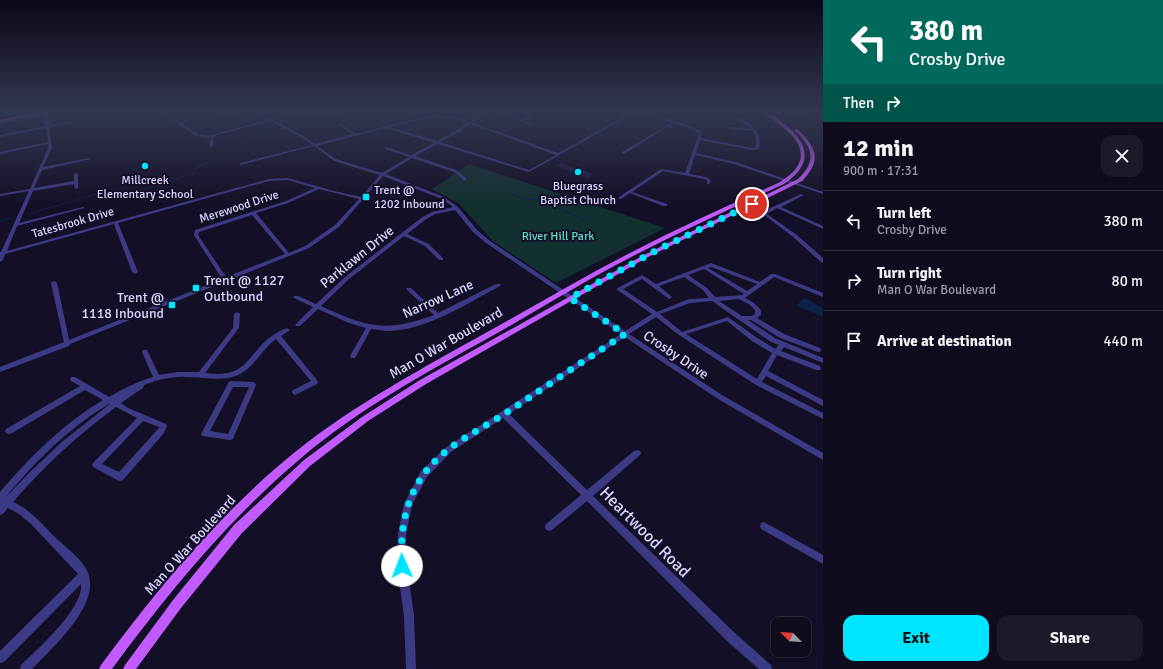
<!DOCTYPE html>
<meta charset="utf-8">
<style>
body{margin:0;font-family:Signika,sans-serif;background:#1c1929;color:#f1f3f6;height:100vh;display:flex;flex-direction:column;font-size:15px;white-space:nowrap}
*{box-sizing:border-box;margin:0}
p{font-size:13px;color:#9b9ba3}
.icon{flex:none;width:22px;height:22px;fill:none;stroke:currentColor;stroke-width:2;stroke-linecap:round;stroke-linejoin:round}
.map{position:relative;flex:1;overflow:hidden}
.sheet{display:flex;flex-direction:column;background:#0e0b1c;width:340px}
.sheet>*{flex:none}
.top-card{background:#00695c;color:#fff;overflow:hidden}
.needle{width:26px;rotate:294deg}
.controls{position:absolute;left:771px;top:617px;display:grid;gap:8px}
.controls a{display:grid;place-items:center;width:40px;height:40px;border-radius:8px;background:#0e0b1c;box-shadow:0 2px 6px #0003,0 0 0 1px #2e2b3b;font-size:20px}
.pin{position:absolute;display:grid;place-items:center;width:34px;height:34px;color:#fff;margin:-17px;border:2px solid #fff;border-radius:50%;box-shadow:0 1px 4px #0007}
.me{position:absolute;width:44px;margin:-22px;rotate:358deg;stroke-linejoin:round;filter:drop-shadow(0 0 3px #0008)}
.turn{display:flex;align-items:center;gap:14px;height:84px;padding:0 20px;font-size:18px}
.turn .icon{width:52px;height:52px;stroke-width:2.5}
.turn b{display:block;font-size:28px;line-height:34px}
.then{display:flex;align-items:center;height:38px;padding:0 20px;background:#0003;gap:8px;font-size:15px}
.round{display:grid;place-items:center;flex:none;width:42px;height:42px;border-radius:12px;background:#1c1929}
.overview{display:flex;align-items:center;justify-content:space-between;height:68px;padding:0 20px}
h1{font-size:24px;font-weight:800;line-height:30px}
.button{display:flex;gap:8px;margin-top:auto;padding:8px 20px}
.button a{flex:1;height:46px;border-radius:12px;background:#00e5ff;color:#111;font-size:16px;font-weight:800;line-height:46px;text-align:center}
.button a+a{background:#1c1929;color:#f1f3f6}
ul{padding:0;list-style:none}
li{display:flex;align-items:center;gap:12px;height:60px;padding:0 20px;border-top:1px solid #2e2b3b}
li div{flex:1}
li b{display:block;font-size:15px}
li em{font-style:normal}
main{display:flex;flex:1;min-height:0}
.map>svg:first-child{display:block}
.green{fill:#12302f}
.water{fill:#0c2248}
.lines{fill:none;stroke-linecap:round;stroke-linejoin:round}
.stream{stroke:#0c2248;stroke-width:1}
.building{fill:#241b47}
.minor{fill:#3d3a85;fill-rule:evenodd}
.major{fill:#c25bff;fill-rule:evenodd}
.route{stroke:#00e5ff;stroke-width:7;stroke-dasharray:0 12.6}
.poi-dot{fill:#00e5ff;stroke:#130f26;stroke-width:1.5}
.labels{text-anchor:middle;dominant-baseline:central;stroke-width:4;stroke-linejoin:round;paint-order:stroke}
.far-poi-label{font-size:12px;fill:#d9d4ff;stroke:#130f26}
.far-street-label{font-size:12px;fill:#d9d4ff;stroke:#130f26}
.far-park-label{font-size:12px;fill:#5fe0c0;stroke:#130f26}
.street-label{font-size:14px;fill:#d9d4ff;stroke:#130f26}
.poi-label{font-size:14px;fill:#d9d4ff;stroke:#130f26;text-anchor:start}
.near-street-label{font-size:17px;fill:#d9d4ff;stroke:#130f26}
</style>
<main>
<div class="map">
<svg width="823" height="669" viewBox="0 0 823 669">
<rect width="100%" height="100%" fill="#130f26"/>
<path class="green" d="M469 164 665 228 556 283 494 242 458 203 432 189Z"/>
<path class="water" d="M806 298 823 309V317L797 306 801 300Z"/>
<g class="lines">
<path class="stream" d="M786 116 823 123
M286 124 334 114 359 112
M504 190 522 199 548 200 565 212 580 217 586 222
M29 214 103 192 124 190 140 191 195 173V169L202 165 276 128
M0 221 12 218"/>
</g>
<path class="building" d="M561 163 593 174 587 178 555 166Z"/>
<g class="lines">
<path class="minor" d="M44 112H47L49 126 69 122 71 123 49 128 52 148 43 167 89 158 91 159 42 170 34 188 74 181V174L76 173 78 174V188L75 189 74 184 33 191 19 223 83 207 85 208 17 226 7 251 269 179 288 178 334 191 361 197 380 175 334 161 314 146 240 165V163L312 145 302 138 270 121 214 136 213 146 211 147 209 146 211 137 208 138 196 136 161 112H165L198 134 208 136 267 120 254 112H258L270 119 293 112H299L273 120 304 136 315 144 353 134 340 126V124H341L356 134 417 118 438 115 459 118 470 122 483 112H487L473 123 558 153 632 112H636L529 172 438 144 415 156 456 170 466 178V180H464L454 172 412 158 386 174 444 197 458 207 477 230 490 241 625 331 652 314 616 289 642 275 656 284 711 263 760 282 771 274H775L823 293V297L774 277 745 298 754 303 761 310V315L757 318 784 334 820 348 821 350 820 352H818L780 338 751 320H748L775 338 823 358V363L784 347 781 351 820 366 821 368 820 370H816L777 355 768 371 823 400V406L766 376 762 382 823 413V419L756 385 679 335 656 317 629 334 722 395 823 453V460L718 399 625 337 509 414 587 490 634 451 637 450 640 451 641 453 640 455 593 496 737 635 771 665 772 669H759L729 643 587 501 552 530 549 531 546 530 545 527 546 524 581 495 503 418 451 452 427 477 412 505 406 534 407 566 414 616 416 669H406L404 616 397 566 398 534 404 504 421 471 445 448 621 334 486 243 473 232 455 210 435 214 425 220 407 234 429 244 443 258V260H439L425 246 404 236 349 279 321 306C366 327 386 333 434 315L407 290 406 289 407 288H411L438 313 496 284H500L501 285 500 286C466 304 426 331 386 331 381 330 376 330 371 329L355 358H351L350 356 366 328 349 323 318 309 300 326H296L295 325 313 307 294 298 293 297 294 296H298L316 304 345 277 421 218 432 212 453 207 442 199 383 176 339 227 309 248 70 344 69 346 0 372V367L64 342 51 283 52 282 54 281 57 283 69 340 222 279 194 235 195 230 286 201 315 188 288 180 269 181 118 223 138 272 135 274 132 272 114 224 5 254 3 260 0 262V252H1L29 191 0 196V194L30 189 48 148V144L0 154V152L48 142 46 128 0 137V135L45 126 44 116 0 124V122L44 114ZM438 117 458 120 468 123 459 129 437 141 390 127 417 120ZM471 124 556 155 529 170 440 142 461 131ZM386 128 434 143 411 155 385 147V149L409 157 382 173 336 159 317 146ZM319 189 359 199 335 225 305 246 289 253 256 213 288 203ZM252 215 285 254 226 277 198 235 199 232ZM711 267 757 284 747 291 708 268ZM704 269 744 294 742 295 715 297 707 288 688 275ZM684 277 703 290 709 298 689 299 657 312 623 289 642 279 669 299 671 298 672 297 671 296 659 286ZM739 299 750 305 755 310V314L751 316H742L719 301ZM712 301 771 342 779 345 775 349 756 337 728 317 682 332 660 314 690 303ZM727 321 752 341 772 353 757 379 686 334Z
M230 112H237L223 116 221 115Z
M502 112 523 120 529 115 526 112H529L533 115 531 118 525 121 533 124 530 125 497 112Z
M640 112H645L693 127 702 132 701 138 752 148 756 147V138L753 131 730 129 728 128 730 127 751 129 745 124 736 118 739 117C752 123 763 134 759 149L752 150 700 140 696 153 736 162 823 192V194L734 164 695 155 689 174 706 177 711 180 709 184H707V180L704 179 663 171 632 192 667 204V206H663L630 193 621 199H619V197L661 169 685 173 699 133 691 129 674 123 624 154H622V152L671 123Z
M801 194 804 195 781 207 823 226V229L777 208 767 214 797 235 823 258V263L821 262 793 237 763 214 764 211Z
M237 312 240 314 239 328 205 373C214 374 225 375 234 371 245 367 251 356 259 348 266 339 276 332 287 328L290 330 281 336 317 380 318 382 317 384 295 395 293 394 292 392 293 390 311 381 276 339C262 349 254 368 238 375 222 382 203 377 186 377 172 376 157 380 144 385L143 388 121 403 128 408 166 424 167 426 164 433 123 480 120 481 117 480 93 467 92 465 93 463 137 418 116 407C78 435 44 466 13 502 32 510 43 526 57 539 67 548 84 561 88 573 101 605 52 648 32 669H20L21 665C38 649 84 608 81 584L4 662 0 663V651L78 574 31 524 19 514 8 508 3 514 0 515V492C30 457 64 423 103 400L85 390 12 433 9 434 6 433 5 431 6 429 80 386 71 381 70 379 71 377H75L109 397C123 389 138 381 153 377L142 352 143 350H147L148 352 159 375 178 372H199L233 328 234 314ZM109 404H110L63 441 29 473 4 499C34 463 68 428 109 404ZM143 421 159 427 158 429 119 472 102 464Z
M231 381 253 382 255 383 256 385 233 439 230 440 202 436 201 434 202 432 229 382ZM233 387H249L228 434 210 431Z
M764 522 823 555V564L761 529 760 526 761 523Z"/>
<path class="major" d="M39 112H49L0 122V120Z
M761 112C770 112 777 118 783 123 801 136 814 155 796 174 792 178 788 181 784 184 734 207 684 230 635 255 586 280 540 309 492 336 426 373 358 409 300 459 228 520 168 593 112 669H99L101 665C158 588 220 513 295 452 355 404 423 368 489 331 536 305 583 277 630 253 680 227 730 205 780 182 784 179 789 176 793 172 817 145 780 125 761 112Z
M795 129H797C817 147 822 161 802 181L648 257 426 384 368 421 310 466 242 533 181 608 136 669H123L125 665 173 600 234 525 304 460 362 417 420 380 644 255 798 179C817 161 813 147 795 131Z"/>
</g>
<linearGradient id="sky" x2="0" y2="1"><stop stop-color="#0a0815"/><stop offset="0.54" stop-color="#333752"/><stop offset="1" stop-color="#333752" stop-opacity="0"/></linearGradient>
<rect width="823" height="206" fill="url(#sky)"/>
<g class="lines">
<path class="route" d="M402 566C400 534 404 501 424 474 444 446 478 431 506 413 545 387 585 360 625 334L570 298 659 249 752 204"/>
</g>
<g class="poi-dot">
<circle cx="145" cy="166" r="4"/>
<circle cx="578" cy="172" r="4"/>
<rect x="362" y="193" width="8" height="8" rx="2"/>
<rect x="192" y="284" width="8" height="8" rx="2"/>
<rect x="168" y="301" width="8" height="8" rx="2"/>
</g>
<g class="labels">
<g class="far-poi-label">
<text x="145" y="180">Millcreek<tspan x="145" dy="14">Elementary School</tspan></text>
<text x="578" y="186">Bluegrass<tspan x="578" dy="14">Baptist Church</tspan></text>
<text x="374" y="190" text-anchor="start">Trent @<tspan x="374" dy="14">1202 Inbound</tspan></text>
</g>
<g class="far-street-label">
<text transform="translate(239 207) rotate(-18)">Merewood Drive</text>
<text transform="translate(73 223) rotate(-16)">Tatesbrook Drive</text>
</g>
<g class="far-park-label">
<text x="558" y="236">River Hill Park</text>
</g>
<g class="street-label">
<text transform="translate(357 257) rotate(-39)">Parklawn Drive</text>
<text transform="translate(438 299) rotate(-24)">Narrow Lane</text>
<text transform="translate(446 343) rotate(-30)">Man O War Boulevard</text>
<text transform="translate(676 355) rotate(34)">Crosby Drive</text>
<text transform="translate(190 545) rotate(-48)">Man O War Boulevard</text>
</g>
<g class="poi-label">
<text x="204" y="280">Trent @ 1127<tspan x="204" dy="16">Outbound</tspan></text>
<text x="164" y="297" text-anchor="end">Trent @<tspan x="164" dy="16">1118 Inbound</tspan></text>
</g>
<g class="near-street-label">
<text transform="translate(645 532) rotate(45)">Heartwood Road</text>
</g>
</g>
</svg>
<div class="controls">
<a><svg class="needle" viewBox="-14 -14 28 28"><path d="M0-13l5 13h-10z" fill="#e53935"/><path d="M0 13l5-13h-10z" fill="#9b9ba3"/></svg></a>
</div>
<div class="pin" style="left:752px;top:204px;background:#d93025"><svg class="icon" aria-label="arrive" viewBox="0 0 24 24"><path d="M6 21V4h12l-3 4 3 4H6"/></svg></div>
<svg class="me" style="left:402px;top:566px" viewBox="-20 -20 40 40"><circle r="19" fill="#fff"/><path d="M0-13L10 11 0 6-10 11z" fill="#00e5ff"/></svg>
</div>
<section class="sheet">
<div class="top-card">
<div class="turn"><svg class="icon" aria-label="left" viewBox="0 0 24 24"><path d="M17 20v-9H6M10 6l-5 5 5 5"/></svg><div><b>380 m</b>Crosby Drive</div></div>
<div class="then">Then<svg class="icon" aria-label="right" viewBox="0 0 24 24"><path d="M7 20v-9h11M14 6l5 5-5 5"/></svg></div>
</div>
<div class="overview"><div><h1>12 min</h1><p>900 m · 17:31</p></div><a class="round"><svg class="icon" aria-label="close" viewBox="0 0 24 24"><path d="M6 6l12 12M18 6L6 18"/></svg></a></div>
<ul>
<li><svg class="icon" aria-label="left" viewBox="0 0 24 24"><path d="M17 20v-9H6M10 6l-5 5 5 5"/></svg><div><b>Turn left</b><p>Crosby Drive</p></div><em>380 m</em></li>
<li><svg class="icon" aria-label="right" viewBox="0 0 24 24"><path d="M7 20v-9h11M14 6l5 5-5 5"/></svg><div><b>Turn right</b><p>Man O War Boulevard</p></div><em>80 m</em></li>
<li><svg class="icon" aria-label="arrive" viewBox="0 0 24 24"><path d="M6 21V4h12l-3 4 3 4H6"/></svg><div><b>Arrive at destination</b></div><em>440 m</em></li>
</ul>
<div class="button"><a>Exit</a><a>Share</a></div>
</section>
</main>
